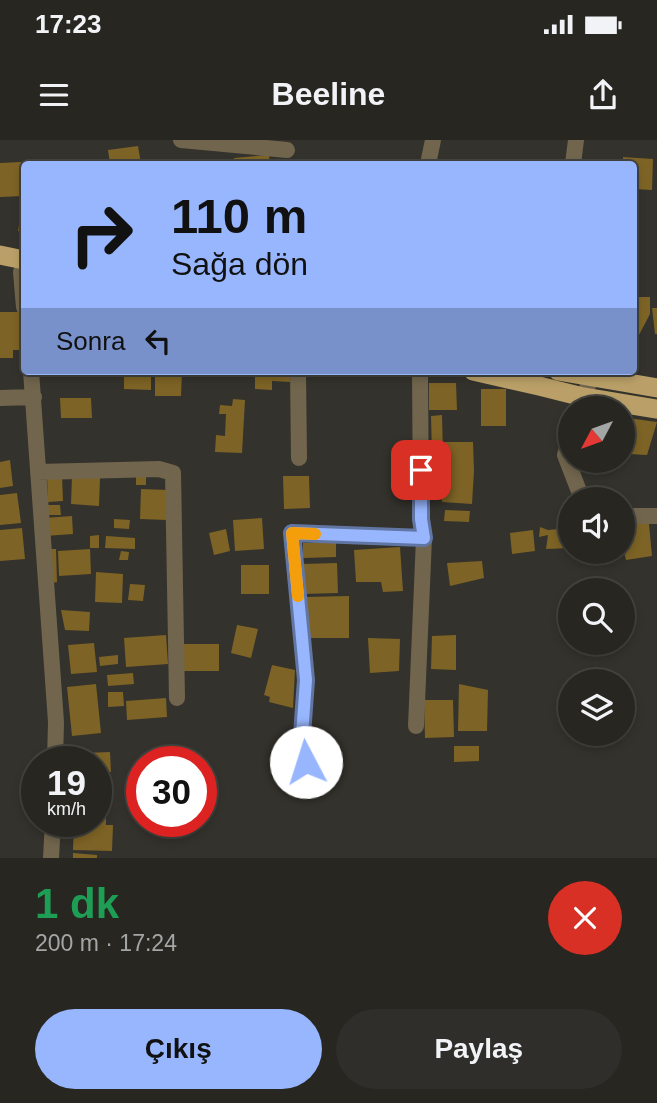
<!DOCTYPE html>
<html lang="tr">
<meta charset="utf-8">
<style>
body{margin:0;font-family:Helvetica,sans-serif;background:#2f2e2a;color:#f1f3f6;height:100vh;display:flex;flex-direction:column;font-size:26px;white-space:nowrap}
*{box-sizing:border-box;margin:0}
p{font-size:23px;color:#a4a5a5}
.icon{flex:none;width:38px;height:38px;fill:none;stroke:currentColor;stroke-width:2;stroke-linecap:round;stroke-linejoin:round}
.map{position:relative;height:718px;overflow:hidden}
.side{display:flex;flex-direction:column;background:#272621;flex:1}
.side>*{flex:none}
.guide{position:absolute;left:21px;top:21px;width:616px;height:214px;border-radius:7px;box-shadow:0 4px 10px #0003,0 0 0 2px #43433f;background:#97b6fd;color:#111;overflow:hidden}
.needle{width:46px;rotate:229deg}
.fabs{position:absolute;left:558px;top:256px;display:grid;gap:14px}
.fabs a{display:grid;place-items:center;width:77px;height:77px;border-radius:50%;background:#272621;box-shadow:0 4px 10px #0003,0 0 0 2px #43433f;font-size:35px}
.speed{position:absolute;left:21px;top:606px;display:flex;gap:14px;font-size:35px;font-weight:700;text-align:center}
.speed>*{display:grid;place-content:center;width:91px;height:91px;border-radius:50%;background:#272621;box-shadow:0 4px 10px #0003,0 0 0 2px #43433f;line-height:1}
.speed small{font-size:18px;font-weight:400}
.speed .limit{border:10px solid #d22;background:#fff;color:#111}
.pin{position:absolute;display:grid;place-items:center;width:60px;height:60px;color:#fff;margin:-30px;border-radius:14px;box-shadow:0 4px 10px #0006}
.me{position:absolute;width:77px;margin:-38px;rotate:355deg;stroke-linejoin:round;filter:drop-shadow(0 0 5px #0008)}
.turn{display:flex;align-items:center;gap:24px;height:147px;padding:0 35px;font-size:32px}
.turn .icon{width:91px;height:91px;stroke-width:2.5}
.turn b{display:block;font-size:49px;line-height:60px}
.then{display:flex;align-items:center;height:66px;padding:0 35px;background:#0003;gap:14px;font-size:26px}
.round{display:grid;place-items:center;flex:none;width:74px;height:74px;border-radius:37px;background:#2f2e2a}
.head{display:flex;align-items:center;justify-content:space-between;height:119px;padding:0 35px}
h1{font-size:42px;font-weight:700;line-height:52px;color:#1e9e55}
.cta{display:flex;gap:14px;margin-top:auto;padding:14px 35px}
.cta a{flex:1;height:80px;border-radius:42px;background:#97b6fd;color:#111;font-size:28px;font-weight:700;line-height:80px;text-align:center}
.cta a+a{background:#2f2e2a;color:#f1f3f6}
.status{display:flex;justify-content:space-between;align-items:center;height:49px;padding:0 35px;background:#272621;direction:ltr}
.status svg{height:19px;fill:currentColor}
header{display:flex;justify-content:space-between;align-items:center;height:91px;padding:0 35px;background:#272621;font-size:32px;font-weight:700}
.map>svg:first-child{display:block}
.building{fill:#7d6325}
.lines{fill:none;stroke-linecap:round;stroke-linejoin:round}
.minor{stroke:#71654d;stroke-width:16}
.trunk{stroke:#baa068;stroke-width:19}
.route-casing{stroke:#6276a4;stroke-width:18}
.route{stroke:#97b6fd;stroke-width:12}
.slow{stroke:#f59e0b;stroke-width:12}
</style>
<div class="status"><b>17:23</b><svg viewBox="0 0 49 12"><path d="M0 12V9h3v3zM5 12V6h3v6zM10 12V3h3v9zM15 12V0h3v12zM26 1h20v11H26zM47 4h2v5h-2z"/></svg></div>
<header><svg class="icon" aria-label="menu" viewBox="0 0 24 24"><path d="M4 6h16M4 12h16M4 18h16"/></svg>Beeline<svg class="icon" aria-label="share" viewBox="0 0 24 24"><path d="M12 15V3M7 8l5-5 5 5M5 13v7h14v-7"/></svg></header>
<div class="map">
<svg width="657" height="718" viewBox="0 0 657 718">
<rect width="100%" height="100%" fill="#34322c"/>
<path class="building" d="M138 6 141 24H110L108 10Z
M269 15 270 24H234V18Z
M623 17 653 19 652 50 634 49V24H623Z
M21 22 22 56 0 57V23Z
M20 78H24V92L18 91Z
M634 157H650V174L639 195H634Z
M652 168H657V194H655Z
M0 172H23V210H13V218H0Z
M124 231H151V250L124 249Z
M155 231H182L181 256H155Z
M192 231H214V237L192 236Z
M219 231H247V236H219Z
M255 231H290V242L272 241V250L255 249Z
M429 243H456L457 270H429Z
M481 249H506V286H481Z
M60 258H91L92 278H61Z
M233 259 245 260 242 313 215 312 216 295 225 296 226 274H219L220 265 232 266Z
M442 275 443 314 432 315 431 276Z
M628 278 657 282 647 315 629 314Z
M445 302H473L474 331 472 364 442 362 439 332H445Z
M10 320 13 346 0 348V322Z
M47 335H62L63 361 48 362Z
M136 335H146V345H136Z
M72 336 100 338 99 366 71 364Z
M283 336H309L310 368 284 369Z
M141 349 168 350 167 380 140 379Z
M17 353 21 383 0 385V355Z
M47 365H60L61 375H48Z
M445 370 470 371 469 382 444 381Z
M72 376 73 394 45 396 44 378Z
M262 378 264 409 235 411 233 380Z
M114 379 130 380 129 389 114 388Z
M623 384H649L652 416 626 420 623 408Z
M540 387 548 390 570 388V408L546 409 548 395 539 397Z
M22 388 25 419 0 421V390Z
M226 389 230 411 214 415 209 393Z
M533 390 535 411 512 414 510 393Z
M99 395V408H90V396Z
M106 396 135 398V409L105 408Z
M303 403H336V417L303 418Z
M400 407 403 451 383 452 381 442H356L354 410Z
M41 409H56L57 442 44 444Z
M90 409 91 434 59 436 58 411Z
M121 411 129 412 128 420H119Z
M482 421 484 438 450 446 447 423Z
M337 423 338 453 303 454 302 424Z
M241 425H269V454H241Z
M96 432 123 434 122 463 95 462Z
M130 444 145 445 143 461 128 460Z
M349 456V498H305V457Z
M61 470 90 472 89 491 65 490Z
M237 485 258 489 251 518 231 513Z
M166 495 168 524 126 527 124 498Z
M456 495V530L431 529 432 496Z
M368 498 400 499 399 531 370 533Z
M94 503 97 532 71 534 68 505Z
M182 504H219V531H182Z
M118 515V524L100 526 99 517Z
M272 525 295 530 293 568 269 562 270 557 264 555Z
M133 533 134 544 108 546 107 535Z
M96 544 101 593 72 596 67 547Z
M459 544 488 550 487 591H458Z
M108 552H123L124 566 108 567Z
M166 558 167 577 127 580 126 561Z
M424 560H453L454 597 425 598Z
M325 601 328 626 334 639 331 650 320 649 314 602Z
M454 606H479V621L454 622Z
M110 612 111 632 96 633V621H85V613Z
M79 613V621H62V614Z
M96 652H110L109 670 96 669Z
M96 675H106V685H113L112 711 73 710 74 681H96Z
M73 713 97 715V718H73Z"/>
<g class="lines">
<path class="minor" d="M181 0 287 10
M428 24 433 0
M573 24 576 0
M24 129 21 132 24 167
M31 231 56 582 55 621
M298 231 299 318
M0 258 34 257
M580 268 591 237
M570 298 565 315 582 359
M38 332 159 329 173 333 177 558
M623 376H657
M416 586 424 398 421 379 420 231
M309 649 302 595 306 540 292 393 424 398
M51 718 53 681"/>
<path class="trunk" d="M0 115 24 120
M473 231 539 246 583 257 657 269
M558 231 657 248"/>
</g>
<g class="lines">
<defs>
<path id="route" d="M306 622 302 595 306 540 292 393 424 398 421 379V330"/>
</defs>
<use href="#route" class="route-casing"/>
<use href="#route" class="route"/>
<path class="slow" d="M298 456 292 393 315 394"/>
</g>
</svg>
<div class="fabs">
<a><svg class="needle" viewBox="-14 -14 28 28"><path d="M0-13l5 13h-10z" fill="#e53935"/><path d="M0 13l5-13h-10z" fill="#a4a5a5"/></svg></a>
<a><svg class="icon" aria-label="sound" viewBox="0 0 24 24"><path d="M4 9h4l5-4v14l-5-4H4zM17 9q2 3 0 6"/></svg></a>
<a><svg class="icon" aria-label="search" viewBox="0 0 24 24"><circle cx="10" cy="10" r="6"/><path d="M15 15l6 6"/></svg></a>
<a><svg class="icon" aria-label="layers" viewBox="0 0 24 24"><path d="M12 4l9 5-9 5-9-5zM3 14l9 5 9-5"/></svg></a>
</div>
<div class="speed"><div>19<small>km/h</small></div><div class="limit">30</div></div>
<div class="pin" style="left:421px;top:330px;background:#d93025"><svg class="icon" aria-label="arrive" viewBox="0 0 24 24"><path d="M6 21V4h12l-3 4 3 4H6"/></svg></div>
<svg class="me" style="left:306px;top:622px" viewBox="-20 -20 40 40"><circle r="19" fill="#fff"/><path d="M0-13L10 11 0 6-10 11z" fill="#97b6fd"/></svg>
<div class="guide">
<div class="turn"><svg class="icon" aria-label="right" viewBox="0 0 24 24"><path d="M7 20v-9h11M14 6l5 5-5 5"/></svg><div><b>110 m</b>Sağa dön</div></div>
<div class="then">Sonra<svg class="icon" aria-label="left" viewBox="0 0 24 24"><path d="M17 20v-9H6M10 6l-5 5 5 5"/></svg></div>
</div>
</div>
<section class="side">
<div class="head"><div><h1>1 dk</h1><p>200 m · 17:24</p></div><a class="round" style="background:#d93025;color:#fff"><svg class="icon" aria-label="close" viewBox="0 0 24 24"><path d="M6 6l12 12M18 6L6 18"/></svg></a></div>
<div class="cta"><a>Çıkış</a><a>Paylaş</a></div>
</section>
